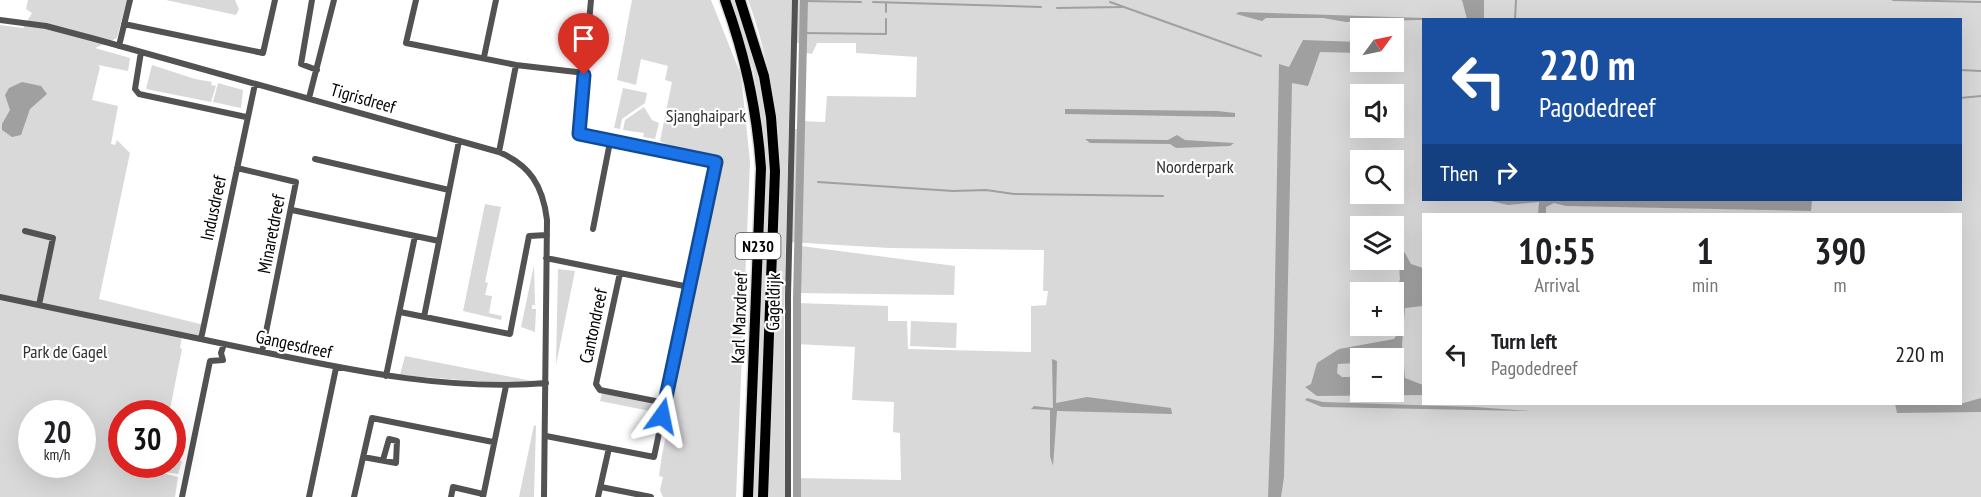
<!DOCTYPE html>
<meta charset="utf-8">
<style>
body{margin:0;font-family:"PT Sans Narrow",sans-serif;background:#f2f2f2;color:#202124;height:100vh;display:flex;flex-direction:column;font-size:22px;white-space:nowrap}
*{box-sizing:border-box;margin:0}
p{font-size:20px;color:#757577}
.icon{flex:none;width:33px;height:33px;fill:none;stroke:currentColor;stroke-width:2;stroke-linecap:round;stroke-linejoin:round}
.map{position:relative;flex:1;overflow:hidden}
.panel{position:absolute;left:1422px;top:213px;width:540px;height:192px;display:flex;flex-direction:column;background:#fff;border-radius:0px;box-shadow:0 6px 24px #0002}
.panel>*{flex:none}
.banner{position:absolute;left:1422px;top:18px;width:540px;height:183px;border-radius:0px;box-shadow:0 6px 24px #0002;background:#1a4fa0;color:#fff;overflow:hidden}
.needle{width:39px;rotate:57deg}
.buttons{position:absolute;left:1350px;top:18px;display:grid;gap:12px}
.buttons a{display:grid;place-items:center;width:54px;height:54px;border-radius:0px;background:#fff;box-shadow:0 6px 24px #0002;font-size:30px}
.speed{position:absolute;left:18px;top:400px;display:flex;gap:12px;font-size:30px;font-weight:700;text-align:center}
.speed>*{display:grid;place-content:center;width:78px;height:78px;border-radius:50%;background:#fff;box-shadow:0 6px 24px #0002;line-height:1}
.speed small{font-size:15px;font-weight:400}
.speed .limit{border:9px solid #d22;background:#fff;color:#111}
.pin{position:absolute;display:grid;place-items:center;width:51px;height:51px;color:#fff;margin:-62px -26px;border-radius:50% 50% 50% 0;rotate:-45deg;box-shadow:0 0 6px #0007}
.pin .icon{rotate:45deg}
.me{position:absolute;width:66px;margin:-33px;rotate:12deg;stroke-linejoin:round;filter:drop-shadow(0 0 4px #0008)}
.turn{display:flex;align-items:center;gap:21px;height:126px;padding:0 18px;font-size:27px}
.turn .icon{width:78px;height:78px;stroke-width:2.5}
.turn b{display:block;font-size:42px;line-height:51px}
.then{display:flex;align-items:center;height:57px;padding:0 18px;background:#0003;gap:12px;font-size:22px}
.eta{display:flex;justify-content:space-evenly;align-items:center;height:102px;text-align:center}
.eta b{font-size:36px;font-weight:700;line-height:42px}
ul{padding:0;list-style:none}
li{display:flex;align-items:center;gap:18px;height:78px;padding:0 18px}
li div{flex:1}
li b{display:block;font-size:22px}
li em{font-style:normal}
.map>svg:first-child{display:block}
.green{fill:#d9d9d9;fill-rule:evenodd}
.water{fill:#a0a0a0;fill-rule:evenodd}
.lines{fill:none;stroke-linecap:round;stroke-linejoin:round}
.stream{stroke:#a0a0a0;stroke-width:2}
.canal{stroke:#a0a0a0;stroke-width:8}
.trunk-casing{stroke:#dbdbdb;stroke-width:13}
.minor{stroke:#525252;stroke-width:6}
.trunk{stroke:#000;stroke-width:10}
.route-casing{stroke:#114b97;stroke-width:15}
.route{stroke:#1a73e8;stroke-width:10}
.labels{text-anchor:middle;dominant-baseline:central;stroke-width:4.5;stroke-linejoin:round;paint-order:stroke}
.shield{fill:#fff;stroke:#4c4c4c;stroke-width:1.5}
.shield-label{font-size:16px;font-weight:bold;fill:#000}
.street-label{font-size:18px;fill:#000;stroke:#fff}
.park-label{font-size:18px;fill:#303030;stroke:#fff}
</style>
<div class="map">
<svg width="1981" height="497" viewBox="0 0 1981 497">
<rect width="100%" height="100%" fill="#fff"/>
<path class="green" d="M28 0H127L117 38 95 48 130 58 128 71 98 65 100 67 92 100 118 106 111 144 115 145 117 140 130 153 99 299 204 325 201 339 182 336 180 348 182 349 169 414H122V465L171 467 173 459 182 461 178 474 151 470 178 477 175 497H0V25L23 28 32 13 26 9ZM32 414H82V465H32Z
M166 0H235L239 9 236 15Z
M632 0H711L741 75 750 162 736 497H663L660 490 663 477 659 476 662 455 721 159 677 150 660 141 672 82 665 80 668 66 641 59 636 85 617 80Z
M729 0H736L759 71 771 145 761 497H753L764 135 753 69Z
M748 0H792L784 320 785 497H768C771 426 774 354 776 283 780 181 784 98 748 0Z
M795 0H1981V497H795V478L901 480 900 433 893 432 894 402 852 400 855 347 795 344 796 303 888 306V321H907L908 349 1031 352V306L1046 305 1048 291H1043L1044 250 889 248 789 242 792 129H799L800 121 825 122 827 96 916 97 917 57 856 53V43H817L812 54 801 52V43H795ZM1424 20H1960V200H1424ZM1360 28H1394V62H1360ZM1360 94H1394V128H1360ZM1360 160H1394V194H1360ZM1424 214H1960V404H1424ZM1360 226H1394V260H1360ZM1360 292H1394V326H1360ZM1360 358H1394V392H1360Z
M152 65 195 79 212 82 211 85 216 86 211 102 146 89Z
M218 83 243 90 241 108 213 102Z
M623 88 647 93 645 103 622 119 620 129 614 128Z
M644 107 652 120 659 123 655 139 643 137 644 133 623 130 625 120Z
M485 204 501 207 485 282 488 283 485 295 492 296 489 313 502 316 501 320 463 311Z
M801 246 955 266 954 295 795 293 796 247Z
M534 265 535 305H532V309H536L535 332 521 327Z
M558 269 575 271 556 365Z
M911 321 957 323 956 348 910 346Z
M405 356 532 381H473L400 375Z
M602 393 657 405 655 412 600 401Z
M534 425 536 426 534 497H519Z"/>
<path class="water" d="M1462 0H1484V19H1467Z
M1239 12 1454 19 1346 22 1323 18H1266L1262 21 1236 14Z
M1303 40 1360 42V53L1320 52 1308 86 1292 83 1284 477 1281 497H1268L1274 337 1279 64 1289 67Z
M22 82 41 86 47 94 30 109 21 135 12 137 2 130V124L10 110 5 95 9 88Z
M1065 109 1217 111 1235 113V117H1231L1065 114Z
M1177 135 1185 140 1234 143 1230 146 1176 148 1170 144 1090 143 1085 139 1168 140Z
M1487 200H1812L1811 211 1566 206 1554 203 1546 207V214H1538L1539 202 1508 205Z
M1401 246 1411 264 1423 268V306L1405 308 1402 344 1405 378 1423 385V395L1317 396 1305 387 1311 384 1317 363 1339 349 1394 339 1398 333V314L1394 313V305L1397 301 1398 289 1391 287V284L1399 282 1400 279 1398 253ZM1360 358H1394V368L1401 369V376L1394 377V392H1360V377H1342L1337 373 1338 364 1359 363Z
M1052 359 1057 361 1056 403 1087 397 1171 408 1172 414 1057 411 1053 466 1050 456V410L1031 409 1034 406 1053 408Z
M1307 398 1323 402 1475 407 1530 411 1322 407 1305 400Z
M1981 398V412L1897 413 1895 404H1960Z"/>
<g class="lines">
<path class="stream" d="M1893 0 1981 2
M804 1 861 2
M873 2 1041 7
M1110 2 1261 56
M886 3V12
M1057 8 1122 7
M1515 20 1516 0
M803 33 886 34V19
M1960 70 1981 71
M1960 98 1981 96
M818 182 953 191 986 190 1014 194 1163 196"/>
<path class="canal" d="M797 497V298L804 0"/>
<defs>
<path id="trunk" d="M725 0C745 55 757 110 761 168L748 497
M740 0 764 76 771 117 775 171 763 497"/>
</defs>
<use href="#trunk" class="trunk-casing"/>
<path class="minor" d="M312 0 301 64 317 70
M416 0 406 43 516 65 585 73
M0 20 46 26 95 39 499 152C530 165 543 186 547 220L544 497
M124 24 263 53 275 0
M119 46 130 0
M141 52 135 89 139 94 246 117
M484 57 496 0
M309 98 334 0
M499 152 516 65
M315 159 449 190
M237 168 296 182 262 352
M292 210 439 241
M593 229 610 142
M25 231 53 238 39 305
M546 258 689 287
M620 273 596 384 600 390 665 403
M0 297C86 315 172 333 258 351 355 371 447 391 546 383
M400 312 510 334 529 236 547 235
M424 317 459 141
M201 339 255 84
M386 376 415 236
M546 436 654 457 716 162 579 134 591 0
M363 457 396 463 397 441 389 439 383 460
M601 487 651 497
M182 497 210 361 223 360 221 353 224 344
M309 497 336 368
M354 497 372 418 493 442
M451 497 453 487 483 494
M483 497 506 386
M598 497 609 448
M788 497V295L795 0"/>
<use href="#trunk" class="trunk"/>
</g>
<g class="lines">
<defs>
<path id="route" d="M584 75 579 134 716 162 662 416"/>
</defs>
<use href="#route" class="route-casing"/>
<use href="#route" class="route"/>
</g>
<g class="labels">
<rect class="shield" x="735.5" y="233" width="45" height="26" rx="4.5"/>
<g class="shield-label">
<text x="758" y="246">N230</text>
</g>
<g class="street-label">
<text transform="translate(363 98) rotate(16)">Tigrisdreef</text>
<text transform="translate(213 208) rotate(-78)">Indusdreef</text>
<text transform="translate(271 234) rotate(-79)">Minaretdreef</text>
<text transform="translate(773 302) rotate(-89)">Gageldijk</text>
<text transform="translate(739 318) rotate(-88)">Karl Marxdreef</text>
<text transform="translate(593 326) rotate(-78)">Cantondreef</text>
<text transform="translate(294 344) rotate(12)">Gangesdreef</text>
</g>
<g class="park-label">
<text x="706" y="115">Sjanghaipark</text>
<text x="1195" y="166">Noorderpark</text>
<text x="65" y="351">Park de Gagel</text>
</g>
</g>
</svg>
<div class="buttons">
<a><svg class="needle" viewBox="-14 -14 28 28"><path d="M0-13l5 13h-10z" fill="#e53935"/><path d="M0 13l5-13h-10z" fill="#757577"/></svg></a>
<a><svg class="icon" aria-label="sound" viewBox="0 0 24 24"><path d="M4 9h4l5-4v14l-5-4H4zM17 9q2 3 0 6"/></svg></a>
<a><svg class="icon" aria-label="search" viewBox="0 0 24 24"><circle cx="10" cy="10" r="6"/><path d="M15 15l6 6"/></svg></a>
<a><svg class="icon" aria-label="layers" viewBox="0 0 24 24"><path d="M12 4l9 5-9 5-9-5zM3 14l9 5 9-5"/></svg></a>
<a>+</a>
<a>−</a>
</div>
<div class="speed"><div>20<small>km/h</small></div><div class="limit">30</div></div>
<div class="pin" style="left:584px;top:75px;background:#d93025"><svg class="icon" aria-label="arrive" viewBox="0 0 24 24"><path d="M6 21V4h12l-3 4 3 4H6"/></svg></div>
<svg class="me" style="left:662px;top:416px" viewBox="-20 -20 40 40"><path d="M0-17L14 15 0 8-14 15z" fill="#1a73e8" stroke="#fff" stroke-width="4"/></svg>
<div class="banner">
<div class="turn"><svg class="icon" aria-label="left" viewBox="0 0 24 24"><path d="M17 20v-9H6M10 6l-5 5 5 5"/></svg><div><b>220 m</b>Pagodedreef</div></div>
<div class="then">Then<svg class="icon" aria-label="right" viewBox="0 0 24 24"><path d="M7 20v-9h11M14 6l5 5-5 5"/></svg></div>
</div>
<section class="panel">
<div class="eta">
<div><b>10:55</b><p>Arrival</p></div>
<div><b>1</b><p>min</p></div>
<div><b>390</b><p>m</p></div>
</div>
<ul>
<li><svg class="icon" aria-label="left" viewBox="0 0 24 24"><path d="M17 20v-9H6M10 6l-5 5 5 5"/></svg><div><b>Turn left</b><p>Pagodedreef</p></div><em>220 m</em></li>
</ul>
</section>
</div>
